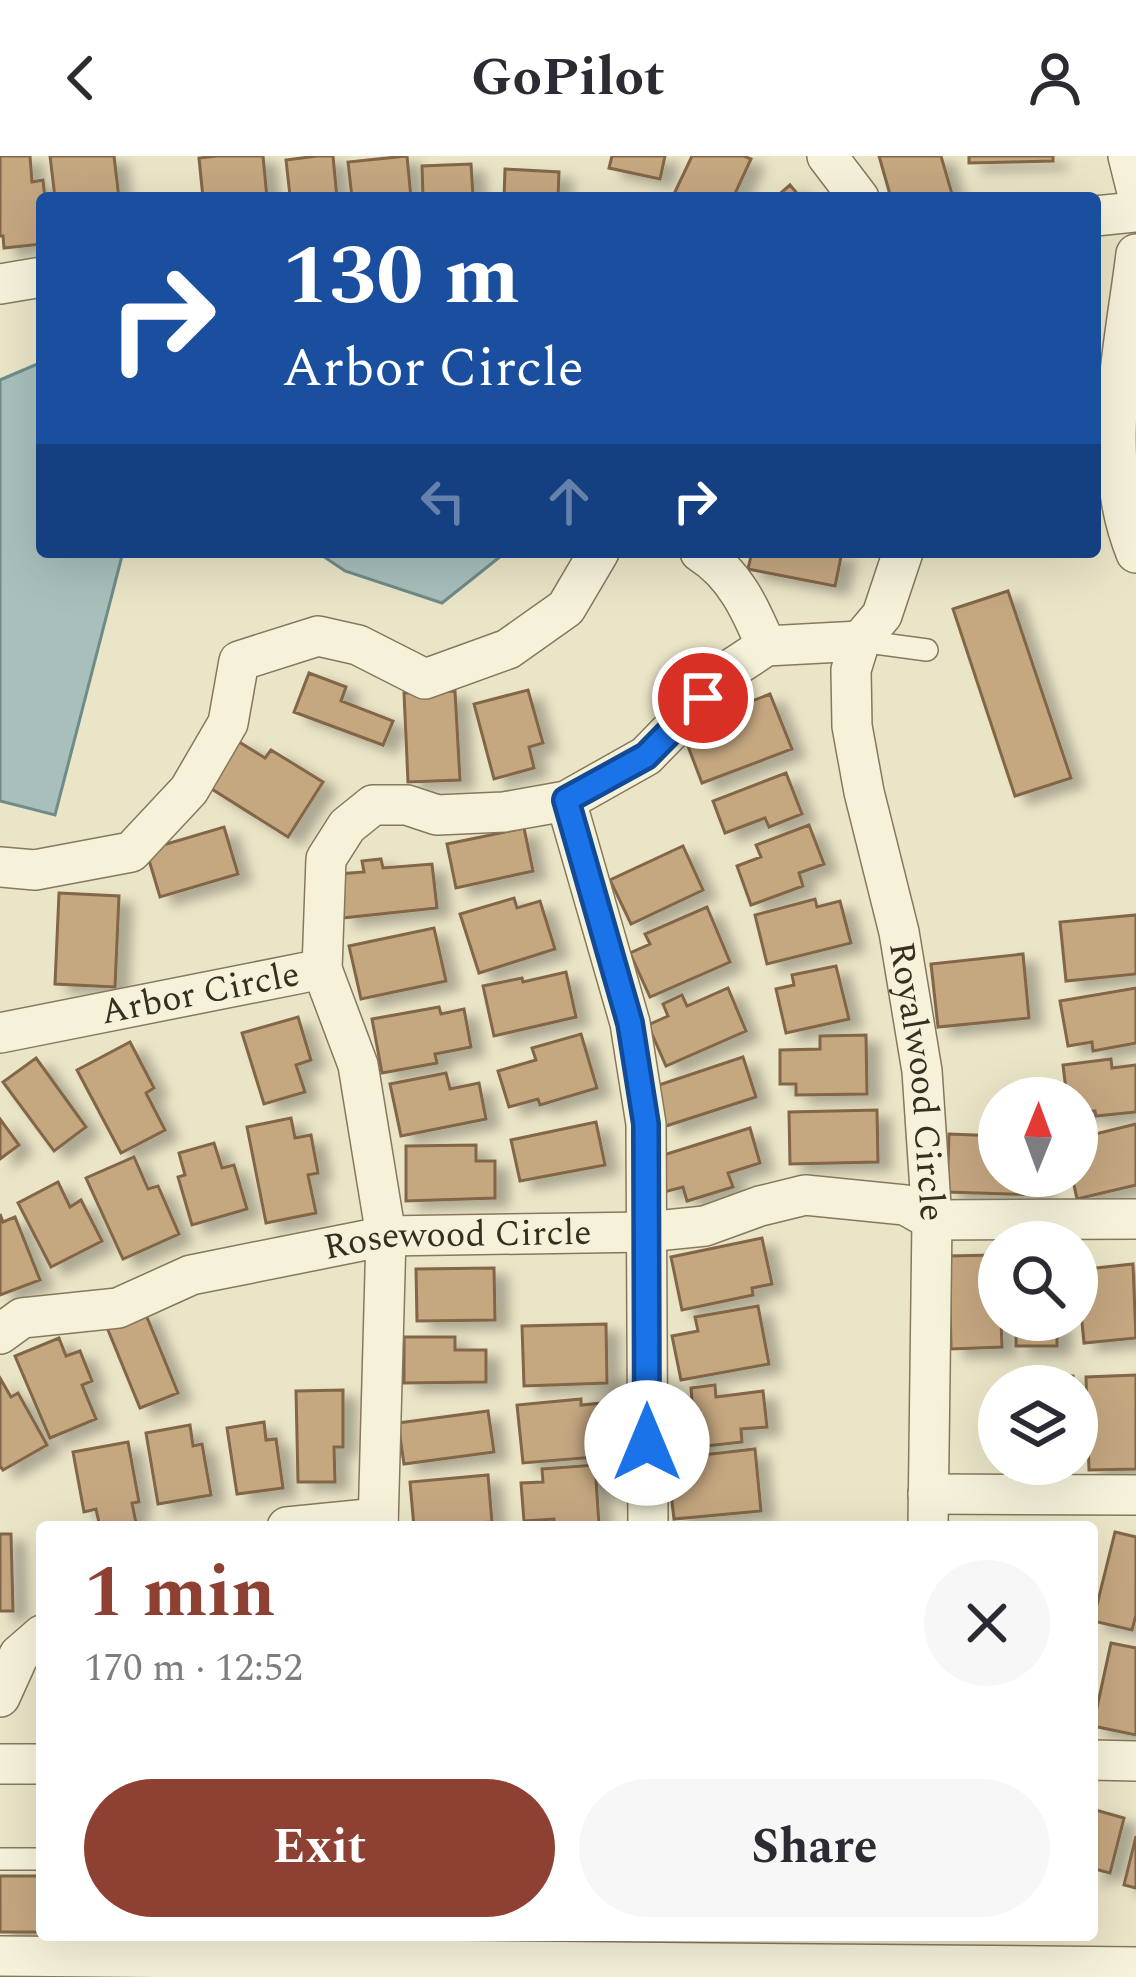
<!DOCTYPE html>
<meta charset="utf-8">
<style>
body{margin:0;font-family:Spectral,serif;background:#f7f7f7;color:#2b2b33;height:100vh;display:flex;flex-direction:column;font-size:45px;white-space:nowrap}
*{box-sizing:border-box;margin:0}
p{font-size:39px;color:#7c7c81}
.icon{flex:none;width:66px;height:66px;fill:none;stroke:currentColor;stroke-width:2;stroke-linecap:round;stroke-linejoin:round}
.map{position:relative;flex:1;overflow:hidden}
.sheet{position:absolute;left:36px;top:1365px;width:1062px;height:420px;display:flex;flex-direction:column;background:#fff;border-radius:12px;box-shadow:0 12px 48px #0002}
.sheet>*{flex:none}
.banner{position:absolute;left:36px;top:36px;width:1065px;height:366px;border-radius:12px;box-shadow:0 12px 48px #0002;background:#1a4fa0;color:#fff;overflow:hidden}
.needle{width:78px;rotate:1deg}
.buttons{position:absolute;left:978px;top:921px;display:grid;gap:24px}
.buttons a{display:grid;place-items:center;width:120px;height:120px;border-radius:50%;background:#fff;box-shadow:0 12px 48px #0002;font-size:60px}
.pin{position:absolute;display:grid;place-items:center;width:102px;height:102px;color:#fff;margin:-51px;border:6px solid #fff;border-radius:50%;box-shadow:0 3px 12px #0007}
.me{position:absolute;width:132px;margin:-66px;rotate:0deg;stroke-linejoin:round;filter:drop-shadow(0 0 9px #0008)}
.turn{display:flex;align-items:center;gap:42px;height:252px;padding:0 48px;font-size:54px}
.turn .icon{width:156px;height:156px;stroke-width:2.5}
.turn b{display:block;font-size:84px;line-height:102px}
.lanes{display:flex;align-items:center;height:114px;padding:0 48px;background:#0003;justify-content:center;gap:60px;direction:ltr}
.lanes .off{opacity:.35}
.round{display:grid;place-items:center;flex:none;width:126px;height:126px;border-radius:63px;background:#f7f7f7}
.overview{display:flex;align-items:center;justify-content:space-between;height:204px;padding:0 48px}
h1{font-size:72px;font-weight:700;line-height:90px;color:#8e4033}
.primary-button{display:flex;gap:24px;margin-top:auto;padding:24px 48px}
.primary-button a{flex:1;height:138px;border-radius:72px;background:#8e4033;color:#fff;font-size:48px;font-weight:700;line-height:138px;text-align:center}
.primary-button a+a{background:#f7f7f7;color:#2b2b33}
header{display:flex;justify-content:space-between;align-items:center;height:156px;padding:0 48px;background:#fff;font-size:54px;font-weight:700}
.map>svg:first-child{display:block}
.water{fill:#a8bfbb;stroke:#6f8c89;stroke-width:3}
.building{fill:#c5a780;stroke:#826646;stroke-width:3;filter:url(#shadow)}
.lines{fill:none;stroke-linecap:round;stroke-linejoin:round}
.service-casing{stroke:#85785e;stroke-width:24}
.minor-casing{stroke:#85785e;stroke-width:42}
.service{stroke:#f6f2da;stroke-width:21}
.minor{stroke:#f6f2da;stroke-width:39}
.route-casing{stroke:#114b97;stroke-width:30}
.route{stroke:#1a73e8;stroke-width:21}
.labels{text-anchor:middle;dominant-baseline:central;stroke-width:10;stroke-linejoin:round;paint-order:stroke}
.street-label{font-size:36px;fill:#362e20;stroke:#f3eed6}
</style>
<header><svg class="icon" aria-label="back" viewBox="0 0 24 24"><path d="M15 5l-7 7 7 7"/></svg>GoPilot<svg class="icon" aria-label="person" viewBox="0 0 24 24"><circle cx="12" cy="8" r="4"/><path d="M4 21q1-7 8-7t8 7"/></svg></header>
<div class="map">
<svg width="1136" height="1821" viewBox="0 0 1136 1821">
<defs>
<filter id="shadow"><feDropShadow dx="13" dy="8" stdDeviation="6" flood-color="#0004"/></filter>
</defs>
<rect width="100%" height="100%" fill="#ebe5c7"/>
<path class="water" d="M42 206V396H123L55 659 0 645V224Z
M317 396H506L442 447 345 415Z"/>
<path class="building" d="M0 0H30L32 26 43 24 45 42H42V88L4 92 3 80H0Z
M50 0H114L119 42H55Z
M217 0H263L267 42H203L199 2Z
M317 0H333L337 42H285L290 40 286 4Z
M407 0 411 42H352L348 6Z
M612 0H665L660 23 609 12Z
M692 0H744L751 3 733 42H681L674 38Z
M879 0H941L952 38 938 42H891Z
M969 0H1053V5L969 7Z
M471 8 473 40 489 39 490 42H423L422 10Z
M505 13 559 16 558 42H504Z
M790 29 801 42H775Z
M752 396H842L835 430 748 413Z
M1008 435 1071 622 1015 640 953 453Z
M309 517 346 531 341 545 393 565 383 589 294 556Z
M528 534 543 587 529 591 534 612 494 623 474 548Z
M455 535 460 624 408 626 404 537Z
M770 538 792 593 702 627 686 585 711 576 706 563Z
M236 584 265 602 271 594 323 626 288 681 207 630Z
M786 617 802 658 769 671 765 662 725 677 713 645Z
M809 669 824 708 799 717 803 730 751 749 737 710 761 701 756 689Z
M224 671 238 718 160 741 146 694Z
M524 672 533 715 456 732 447 688Z
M683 690 703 734 631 768 610 724Z
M381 703 383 712 432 708 437 752 342 762 338 718 364 716 362 705Z
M59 737 119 740 115 831 55 828Z
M514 742 517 752 540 745 555 793 479 817 460 758Z
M815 743 817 751 840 745 851 787 767 808 755 759Z
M707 751 730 806 650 841 630 797 650 788 645 778Z
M1136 759V818L1066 825 1060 766Z
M434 772 446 825 361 843 349 790Z
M1023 798 1029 862 938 871 931 808Z
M836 810 849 863 786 877 776 833 794 829 792 819Z
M566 816 576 861 494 880 483 830 522 822 523 826Z
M728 832 746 875 666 910 648 869 668 860 663 848 682 839 687 850Z
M1136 832V887L1093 895 1092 886 1068 890 1060 845Z
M439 851 441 858 464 853 471 891 435 898 437 907 382 917 372 863Z
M298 861 311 904 296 909 305 936 264 948 242 877Z
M581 878 597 932 540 949 538 943 509 951 498 915 536 904 532 892Z
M866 879 867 938 796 939V928H780V894L820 893V880Z
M130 886 154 932 146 937 165 974 121 997 77 914Z
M743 901 756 941 666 970 653 931Z
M36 902 86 971 54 995 3 926Z
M1111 903 1112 912 1136 909V956L1096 960 1095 955 1077 957V942H1067L1063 909Z
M446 917 450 933 479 927 486 963 401 980 390 928Z
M877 954 878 1006 790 1008 789 956Z
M291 962 295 982 311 979 318 1017 308 1019 316 1057 266 1067 247 971Z
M0 963 19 989 0 1003Z
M596 966 605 1009 520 1025 511 984Z
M1136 968V1029L1077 1043 1072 1020H1077V992L1093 988 1091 979Z
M750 972 760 1007 728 1017 733 1031 687 1045 683 1031 664 1036 654 1002Z
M949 978 999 980V1020H1040L1039 1039 947 1036Z
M214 987 222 1012 234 1009 247 1053 192 1069 178 1021 185 1019 179 997Z
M476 989V1005H495V1042L406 1045V990Z
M134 1001 148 1033 158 1030 179 1078 123 1103 86 1022Z
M58 1026 70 1051 81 1044 102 1085 51 1111 18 1047Z
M0 1058 3 1066 15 1061 40 1124 0 1139Z
M762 1082 772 1128 752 1132 753 1139 682 1154 671 1101Z
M994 1099 995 1152H999V1164H1001L1002 1191 951 1193 949 1100Z
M1133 1108 1136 1182 1084 1187 1077 1114Z
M494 1112 495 1164 417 1165 416 1113Z
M758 1150 769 1208 681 1224 672 1180 698 1175 695 1161Z
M144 1154 178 1237 140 1252 106 1169Z
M1016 1164H1057V1190H1016Z
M606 1168 607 1227 524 1230 522 1170Z
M404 1181H455V1194H486V1226L404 1227Z
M59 1182 66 1200 80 1195 92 1225 82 1229 96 1263 50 1282 15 1200Z
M1136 1219V1313L1089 1314 1086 1221Z
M1014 1220H1073V1230H1014Z
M0 1222 11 1241 18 1237 47 1289 3 1314 0 1310Z
M715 1229 716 1241 763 1235 767 1271 741 1273 742 1286 670 1294 665 1249 692 1245 691 1232Z
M343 1234V1291H334L335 1326H298L296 1235Z
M581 1243V1249L603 1247 608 1300 523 1307 517 1249Z
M488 1255 494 1296 404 1308 398 1267Z
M264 1266 266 1284 276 1283 283 1332 237 1338 227 1272Z
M190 1269 193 1290 202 1288 211 1339 158 1348 146 1277Z
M128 1286 139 1346 132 1347 136 1367 100 1371 96 1353 84 1356 73 1296Z
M755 1293 761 1355 674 1363 667 1303Z
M595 1309 599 1369 554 1371V1363L524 1365 521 1327 543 1326 542 1313Z
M488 1319 492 1366 414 1371 410 1326Z
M1115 1376 1136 1381V1459L1132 1474 1093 1465Z
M0 1378H11L13 1455H0Z
M1111 1487 1136 1492V1579L1093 1570Z
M1092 1653 1124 1662 1110 1717 1095 1713 1092 1725Z
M1136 1680V1732L1124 1729Z
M0 1720H42V1776H0Z"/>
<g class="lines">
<defs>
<path id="service" d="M860 485 927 494
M0 1703H42"/>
<g id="minor">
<path d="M827 0 859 42"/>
<path d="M1128 0 1136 32"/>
<path d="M1095 60 1136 56"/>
<path d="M1136 98C1124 195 1098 304 1136 397"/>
<path d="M0 128 42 121"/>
<path d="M700 396C735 418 751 454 766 490"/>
<path id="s1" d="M903 396 882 459 860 485 851 514 852 570 864 636 899 776 922 915 932 1064 928 1371"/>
<path d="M566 645 630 867 646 968 648 1371"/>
<path d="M0 711 35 714 131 696 189 634 228 567 239 505 318 480 358 489 425 523 508 493 566 452 599 396"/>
<path d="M322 813 358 909 386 1080 378 1371"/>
<path id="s2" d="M0 877 322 813 326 703 347 670 373 649H407L437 659 504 656 566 645 646 600 731 513 766 490 860 485"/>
<path id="s3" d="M0 1178 22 1162 118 1152 191 1119 386 1080 646 1076 705 1070 760 1050 805 1039 905 1049 932 1064 1136 1063"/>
<path d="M928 1338 1136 1339"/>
<path d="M287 1371 378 1362"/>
<path d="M0 1541 19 1499 42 1479"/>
<path d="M1092 1604 1136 1605"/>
<path d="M0 1608H42"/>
<path d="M0 1800 1136 1811"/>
</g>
</defs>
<use href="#service" class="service-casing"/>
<use href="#minor" class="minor-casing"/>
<use href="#service" class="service"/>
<use href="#minor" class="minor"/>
</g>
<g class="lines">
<defs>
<path id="route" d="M647 1287 646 968 630 867 566 644 646 600 703 542"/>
</defs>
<use href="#route" class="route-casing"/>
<use href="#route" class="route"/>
</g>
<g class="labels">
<g class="street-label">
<text stroke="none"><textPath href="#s2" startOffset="204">Arbor Circle</textPath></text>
<text stroke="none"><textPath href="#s1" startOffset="549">Royalwood Circle</textPath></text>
<text stroke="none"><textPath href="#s3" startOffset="474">Rosewood Circle</textPath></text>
</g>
</g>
</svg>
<div class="buttons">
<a><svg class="needle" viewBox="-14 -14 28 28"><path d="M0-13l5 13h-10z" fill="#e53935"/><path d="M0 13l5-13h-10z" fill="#7c7c81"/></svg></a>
<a><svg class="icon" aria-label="search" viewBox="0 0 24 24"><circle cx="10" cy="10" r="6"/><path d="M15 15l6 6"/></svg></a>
<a><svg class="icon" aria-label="layers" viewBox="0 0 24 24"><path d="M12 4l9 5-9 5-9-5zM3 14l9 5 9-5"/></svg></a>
</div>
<div class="pin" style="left:703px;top:542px;background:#d93025"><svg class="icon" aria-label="arrive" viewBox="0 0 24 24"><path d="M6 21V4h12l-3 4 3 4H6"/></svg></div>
<svg class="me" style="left:647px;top:1287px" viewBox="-20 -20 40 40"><circle r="19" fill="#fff"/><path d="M0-13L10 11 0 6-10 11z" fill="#1a73e8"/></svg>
<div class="banner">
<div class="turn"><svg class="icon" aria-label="right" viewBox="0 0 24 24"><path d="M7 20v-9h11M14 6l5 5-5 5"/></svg><div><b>130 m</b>Arbor Circle</div></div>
<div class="lanes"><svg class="icon off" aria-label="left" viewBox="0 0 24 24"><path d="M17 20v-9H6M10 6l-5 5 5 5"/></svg><svg class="icon off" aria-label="ahead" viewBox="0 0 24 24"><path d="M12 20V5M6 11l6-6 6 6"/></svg><svg class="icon" aria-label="right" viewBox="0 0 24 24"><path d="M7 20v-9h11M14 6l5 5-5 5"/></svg></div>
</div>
<section class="sheet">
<div class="overview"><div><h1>1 min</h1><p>170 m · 12:52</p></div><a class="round"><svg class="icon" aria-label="close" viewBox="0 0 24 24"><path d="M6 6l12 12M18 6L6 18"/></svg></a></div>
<div class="primary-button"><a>Exit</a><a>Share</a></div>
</section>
</div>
